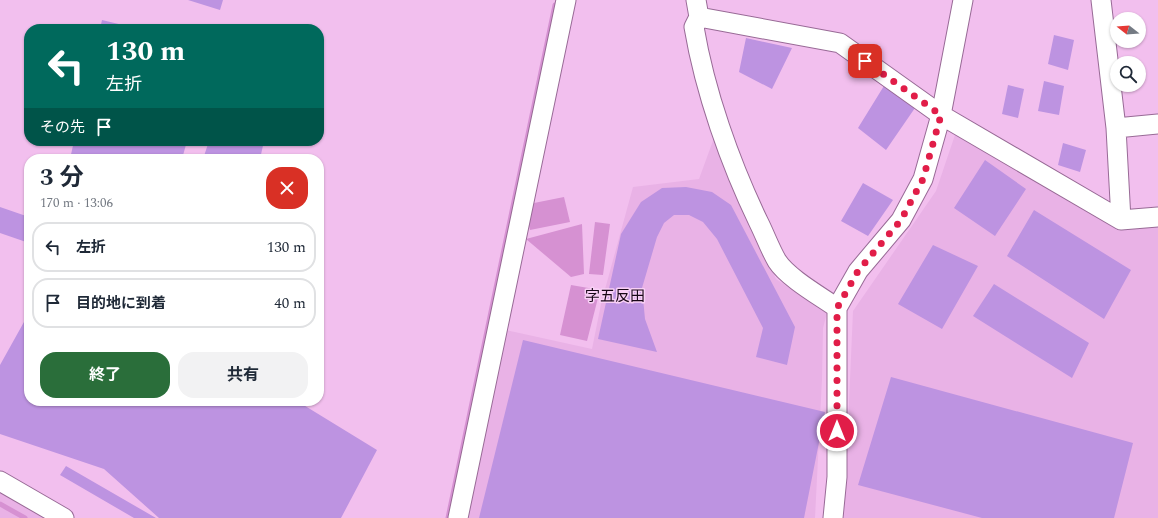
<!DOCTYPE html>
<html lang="ja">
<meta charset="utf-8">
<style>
body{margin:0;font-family:Spectral,"Noto Sans JP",serif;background:#f2f2f3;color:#1f2937;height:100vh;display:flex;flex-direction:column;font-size:15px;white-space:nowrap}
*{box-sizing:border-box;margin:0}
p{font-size:13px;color:#747a83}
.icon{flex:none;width:22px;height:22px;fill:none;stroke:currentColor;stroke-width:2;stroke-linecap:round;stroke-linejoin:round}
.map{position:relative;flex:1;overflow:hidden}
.panel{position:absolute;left:24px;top:154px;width:300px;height:252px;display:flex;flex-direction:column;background:#fff;border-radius:16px;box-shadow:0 1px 3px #0004}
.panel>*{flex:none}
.top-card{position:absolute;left:24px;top:24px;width:300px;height:122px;border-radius:16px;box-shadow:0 1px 3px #0004;background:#00695c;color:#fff;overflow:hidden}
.needle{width:26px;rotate:287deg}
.buttons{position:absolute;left:1110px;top:12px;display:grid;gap:8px}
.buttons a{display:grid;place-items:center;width:36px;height:36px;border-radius:50%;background:#fff;box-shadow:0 1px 3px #0004;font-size:20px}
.pin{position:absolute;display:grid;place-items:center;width:34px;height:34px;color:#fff;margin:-17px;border-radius:8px;box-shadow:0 2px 6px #0006}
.me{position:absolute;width:44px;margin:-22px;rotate:0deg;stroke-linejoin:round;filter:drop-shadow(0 0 3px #0008)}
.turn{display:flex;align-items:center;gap:14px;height:84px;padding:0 16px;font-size:18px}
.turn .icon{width:52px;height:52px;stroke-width:2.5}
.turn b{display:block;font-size:28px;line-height:34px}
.then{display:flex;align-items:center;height:38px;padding:0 16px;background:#0003;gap:8px;font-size:15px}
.round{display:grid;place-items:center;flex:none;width:42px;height:42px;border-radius:16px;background:#f2f2f3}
.summary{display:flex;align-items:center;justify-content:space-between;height:68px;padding:0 16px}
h1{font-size:24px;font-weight:700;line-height:30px}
.button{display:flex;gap:8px;margin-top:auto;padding:8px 16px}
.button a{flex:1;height:46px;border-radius:16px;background:#2a6e3a;color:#fff;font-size:16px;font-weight:700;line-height:46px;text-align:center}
.button a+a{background:#f2f2f3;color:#1f2937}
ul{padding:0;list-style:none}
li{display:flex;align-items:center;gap:12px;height:50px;margin:0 8px 6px;padding:0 8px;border:2px solid #e0e1e3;border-radius:16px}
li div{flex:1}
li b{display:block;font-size:15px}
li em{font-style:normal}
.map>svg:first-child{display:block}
.built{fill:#e9b2e6}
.water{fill:#d691d2}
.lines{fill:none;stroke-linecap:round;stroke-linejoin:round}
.stream{stroke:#d691d2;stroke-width:5}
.building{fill:#bd93e1}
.minor-casing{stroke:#986a96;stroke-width:21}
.minor{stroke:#fff;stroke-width:19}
.route{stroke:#e11d48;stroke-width:7;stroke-dasharray:0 12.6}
.labels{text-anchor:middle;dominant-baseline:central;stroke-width:3;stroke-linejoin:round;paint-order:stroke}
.quarter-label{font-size:15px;fill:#180717;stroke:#f9d0f6}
</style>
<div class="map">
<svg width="1158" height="518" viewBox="0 0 1158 518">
<rect width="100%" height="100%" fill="#f2bfee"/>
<path class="built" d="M956 132 1116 227 1158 222V518H844L853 311 936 191Z
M714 138 776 279 827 313 823 328 822 379 815 518H467L506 330 592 349 601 304 633 187 699 179Z
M0 481 64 518H0Z"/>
<path class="water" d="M564 197 570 222 530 230 524 205Z
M595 222 610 224 603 275 589 274Z
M582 224 584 274 571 277 526 239Z
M571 285 600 290 587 341 560 335Z"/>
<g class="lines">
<path class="stream" d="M0 504 25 518
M448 518 555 5"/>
</g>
<path class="building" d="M188 0H223L220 10Z
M102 20 135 28V29H100Z
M1054 35 1074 40 1068 70 1048 64Z
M746 38 792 48 772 89 739 72Z
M887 81 917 105 886 150 858 128Z
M1044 81 1064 86 1059 115 1038 111Z
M1008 85 1024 89 1018 118 1002 114Z
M74 141H187L182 159H70Z
M209 141H264L260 159H203Z
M1063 143 1086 150 1080 172 1058 165Z
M985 160 1026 189 995 236 954 208Z
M863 183 893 200 868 236 841 221Z
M686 187 712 192 731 205 795 327 787 365 756 357 763 328 717 239 703 222 689 215H674L664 223 657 237 642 288 645 319 657 352 598 339 621 234 641 202 662 188Z
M0 207 29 217V243L0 233Z
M1034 210 1131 270 1104 319 1007 256Z
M933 245 978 266 942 329 898 304Z
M994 284 1089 343 1072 378 973 316Z
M29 313V401H297L377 450 341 518H159L104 469 0 434V365Z
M523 340 825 412 804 518H479Z
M891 377 1133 443 1114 518H982L858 485Z
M66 466 156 518H134L60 475Z"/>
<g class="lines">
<defs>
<path id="minor" d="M696 0 699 17 694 27C705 92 730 163 759 223 765 235 770 249 777 261 788 278 820 296 837 308
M1101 0 1116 128 1121 220
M699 17 840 43 941 115 1121 220 1158 217
M1116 128 1158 124
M0 481 64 518
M458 518 566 0
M833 518 837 477V308L858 271 901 220 923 179 941 115 963 0"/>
</defs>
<use href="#minor" class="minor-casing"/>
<use href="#minor" class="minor"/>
</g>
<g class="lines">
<path class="route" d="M837 431V308L858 271 901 220 923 179 941 115 865 61"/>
</g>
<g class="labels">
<g class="quarter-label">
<text x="615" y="296">字五反田</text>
</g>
</g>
</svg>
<div class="buttons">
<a><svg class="needle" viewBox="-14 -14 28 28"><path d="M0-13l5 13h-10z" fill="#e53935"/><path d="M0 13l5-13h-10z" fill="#747a83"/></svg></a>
<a><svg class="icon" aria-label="search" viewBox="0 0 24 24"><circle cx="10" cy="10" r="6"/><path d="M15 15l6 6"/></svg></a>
</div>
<div class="pin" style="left:865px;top:61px;background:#d93025"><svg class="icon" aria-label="arrive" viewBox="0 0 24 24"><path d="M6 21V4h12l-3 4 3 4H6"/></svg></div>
<svg class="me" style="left:837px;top:431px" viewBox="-20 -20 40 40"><circle r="17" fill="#e11d48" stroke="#fff" stroke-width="3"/><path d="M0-11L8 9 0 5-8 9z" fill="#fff"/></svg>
<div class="top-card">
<div class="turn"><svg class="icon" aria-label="left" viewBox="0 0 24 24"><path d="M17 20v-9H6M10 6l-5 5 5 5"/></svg><div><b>130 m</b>左折</div></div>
<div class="then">その先<svg class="icon" aria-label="arrive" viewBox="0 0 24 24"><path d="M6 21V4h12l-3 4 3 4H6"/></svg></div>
</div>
<section class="panel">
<div class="summary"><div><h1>3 分</h1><p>170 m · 13:06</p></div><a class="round" style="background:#d93025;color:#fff"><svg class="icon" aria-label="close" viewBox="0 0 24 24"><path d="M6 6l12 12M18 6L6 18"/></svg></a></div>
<ul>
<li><svg class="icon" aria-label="left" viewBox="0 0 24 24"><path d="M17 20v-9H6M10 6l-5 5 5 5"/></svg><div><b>左折</b></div><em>130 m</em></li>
<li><svg class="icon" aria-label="arrive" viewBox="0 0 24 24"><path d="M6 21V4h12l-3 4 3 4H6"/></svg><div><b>目的地に到着</b></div><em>40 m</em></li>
</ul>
<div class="button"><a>終了</a><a>共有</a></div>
</section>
</div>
